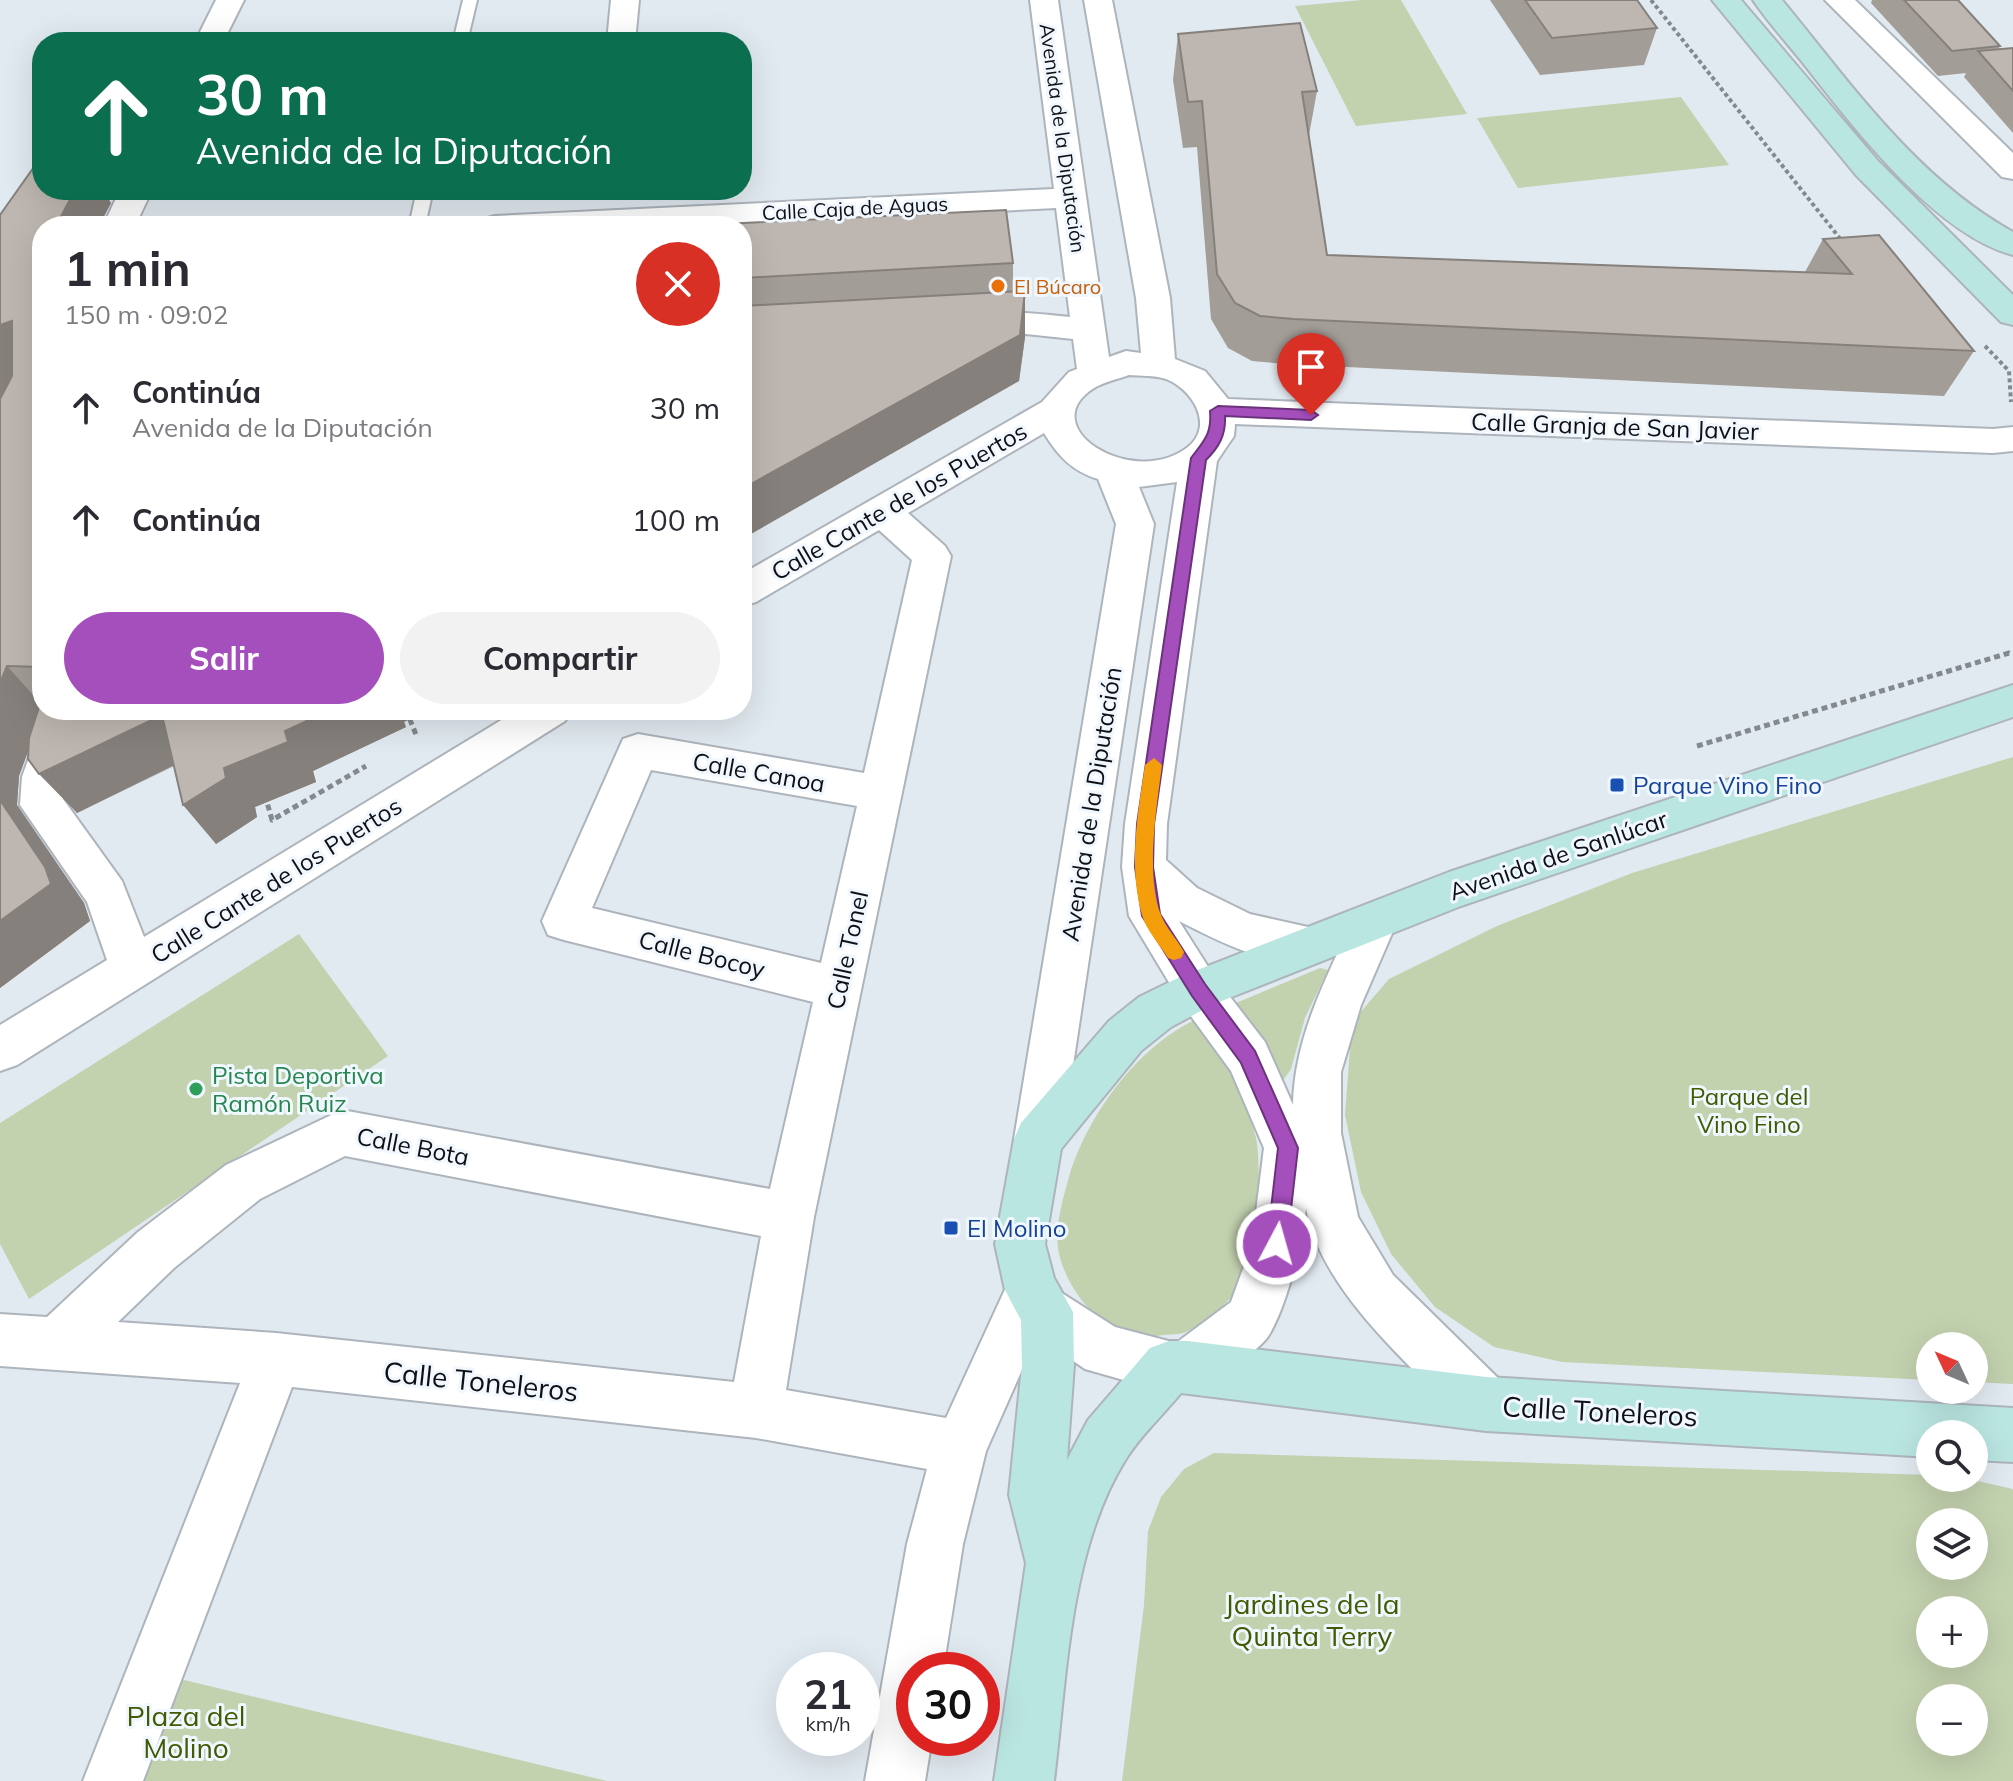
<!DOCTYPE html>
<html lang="es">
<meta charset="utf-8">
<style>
body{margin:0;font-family:Mulish,sans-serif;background:#f2f2f3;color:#2b2b33;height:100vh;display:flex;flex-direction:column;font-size:30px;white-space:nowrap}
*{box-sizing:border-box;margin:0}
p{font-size:26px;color:#7c7c81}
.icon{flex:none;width:44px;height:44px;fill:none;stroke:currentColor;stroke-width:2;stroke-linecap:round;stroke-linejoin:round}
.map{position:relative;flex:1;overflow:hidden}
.details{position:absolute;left:32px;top:216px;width:720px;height:504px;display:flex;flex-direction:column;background:#fff;border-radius:32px;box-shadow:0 8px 32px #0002}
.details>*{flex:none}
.guide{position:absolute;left:32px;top:32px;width:720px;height:168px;border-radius:32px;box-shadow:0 8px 32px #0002;background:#0b6e4f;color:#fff;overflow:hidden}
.needle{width:52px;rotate:314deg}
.controls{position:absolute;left:1916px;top:1332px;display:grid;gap:16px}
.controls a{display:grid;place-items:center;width:72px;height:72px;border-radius:50%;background:#fff;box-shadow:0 8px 32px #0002;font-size:40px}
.speed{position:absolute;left:776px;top:1652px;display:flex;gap:16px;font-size:40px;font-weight:700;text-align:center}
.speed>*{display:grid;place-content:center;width:104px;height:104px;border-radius:50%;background:#fff;box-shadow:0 8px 32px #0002;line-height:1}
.speed small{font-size:20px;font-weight:400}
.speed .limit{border:12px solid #d22;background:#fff;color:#111}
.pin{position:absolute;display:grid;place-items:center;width:68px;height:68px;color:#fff;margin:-82px -34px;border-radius:50% 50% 50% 0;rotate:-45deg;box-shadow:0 0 8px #0007}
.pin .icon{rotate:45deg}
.me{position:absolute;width:88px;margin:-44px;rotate:6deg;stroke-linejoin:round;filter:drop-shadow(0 0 6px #0008)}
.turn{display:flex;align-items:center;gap:28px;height:168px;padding:0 32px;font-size:36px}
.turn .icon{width:104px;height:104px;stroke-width:2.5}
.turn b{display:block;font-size:56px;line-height:68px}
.round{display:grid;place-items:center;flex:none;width:84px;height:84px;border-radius:42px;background:#f2f2f3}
.summary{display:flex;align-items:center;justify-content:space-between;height:136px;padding:0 32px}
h1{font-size:48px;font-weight:700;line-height:60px}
.action{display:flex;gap:16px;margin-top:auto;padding:16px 32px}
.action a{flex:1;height:92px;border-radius:48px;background:#a54fbd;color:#fff;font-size:32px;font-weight:700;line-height:92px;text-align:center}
.action a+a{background:#f2f2f3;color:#2b2b33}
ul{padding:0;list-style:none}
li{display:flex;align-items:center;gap:24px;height:112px;padding:0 32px}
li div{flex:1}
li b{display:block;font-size:30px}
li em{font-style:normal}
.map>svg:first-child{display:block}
.green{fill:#c2d1ae;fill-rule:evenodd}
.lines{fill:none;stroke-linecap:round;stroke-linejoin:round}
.lane-casing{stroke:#adb4bb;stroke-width:4}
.street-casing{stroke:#adb4bb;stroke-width:4}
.secondary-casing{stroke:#adb4bb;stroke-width:4}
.path-far1{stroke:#84898e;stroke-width:4;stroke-dasharray:4 3;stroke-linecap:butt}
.path{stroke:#84898e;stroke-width:5;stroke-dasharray:6 4;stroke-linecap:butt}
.lane{fill:#fff;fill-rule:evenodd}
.street{fill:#fff;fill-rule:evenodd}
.secondary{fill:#bae6e2;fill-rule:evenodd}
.wall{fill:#a39d98}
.shaded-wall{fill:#85807c}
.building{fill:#beb7b1;stroke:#85807c;stroke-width:2}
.route{fill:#a54fbd;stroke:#6b337b;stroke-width:2}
.slow{fill:#f59e0b}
.food-dot{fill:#e8710a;stroke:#f0f7fe;stroke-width:3}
.transit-dot{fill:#1a4fb4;stroke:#f0f7fe;stroke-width:3}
.leisure-dot{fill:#2e9e5b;stroke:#f0f7fe;stroke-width:3}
.labels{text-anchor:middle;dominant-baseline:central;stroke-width:6;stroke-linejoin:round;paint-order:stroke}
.far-street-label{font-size:20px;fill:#0e1013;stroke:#f0f7fe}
.far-food-label{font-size:20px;fill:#c56008;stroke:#f0f7fe;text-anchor:start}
.street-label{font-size:24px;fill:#0e1013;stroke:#f0f7fe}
.transit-label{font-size:24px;fill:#164399;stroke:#f0f7fe;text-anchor:start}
.leisure-label{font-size:24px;fill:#27864d;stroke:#f0f7fe;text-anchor:start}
.park-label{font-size:24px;fill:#425a01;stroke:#f0f7fe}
.near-street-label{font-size:28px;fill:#0e1013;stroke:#f0f7fe}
.near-park-label{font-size:28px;fill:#425a01;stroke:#f0f7fe}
</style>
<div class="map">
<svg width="2013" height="1781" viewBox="0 0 2013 1781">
<rect width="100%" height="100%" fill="#e2eaf1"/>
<path class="green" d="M1362 0H1401L1467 114 1356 126 1295 6Z
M1681 97 1729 165 1518 188 1477 118Z
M2013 757V1384L1974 1382V1346H1930V1380L1562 1362 1494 1347 1435 1307 1391 1254 1361 1192 1345 1115 1352 1022 1389 979 1497 926 1632 873Z
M299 934 388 1056 29 1299 0 1244V1123Z
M1320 968 1328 970 1305 1018 1291 1069 1282 1082 1236 1003Z
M1195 1020C1223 1052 1246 1097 1256 1138 1263 1173 1256 1265 1235 1293 1223 1308 1205 1322 1188 1331 1181 1335 1172 1334 1164 1335 1151 1337 1135 1337 1122 1332 1091 1321 1063 1281 1058 1248 1055 1224 1063 1199 1069 1177 1087 1116 1137 1047 1195 1020Z
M1214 1453 1930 1475V1478H1964L2013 1489V1781H1122L1144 1605 1148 1531 1161 1497 1184 1469ZM1974 1522V1566H1930V1522ZM1974 1610V1654H1930V1610ZM1930 1698H1974V1742H1930Z
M155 1673 607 1781H113Z"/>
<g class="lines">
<defs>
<path id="lane" d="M463 0H477L467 42H453Z
M417 190H433L425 226H409Z"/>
<path id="street" d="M216 0H244L223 42H195Z
M611 0H639L635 42H607Z
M1030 0H1058L1109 357 1126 351 1141 353 1136 298 1084 0H1112L1170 298 1175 359 1205 371 1228 399 1993 429 2013 427V451L1993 453 1235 424 1234 436 1217 461 1167 824 1166 860 1197 888 1250 914 1326 931 1332 945 1326 959C1283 975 1218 941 1179 921L1214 976 1265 1042 1293 1105C1294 1035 1330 970 1359 908L1375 903 1391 908 1397 922 1361 1005 1341 1072V1133L1358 1217 1393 1275 1505 1385 1513 1404 1505 1423 1486 1431 1467 1423C1410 1365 1321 1291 1306 1208 1302 1243 1287 1305 1269 1335 1260 1351 1206 1386 1188 1393L1178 1389 1169 1393 1085 1369 1037 1336 986 1451 963 1544 943 1670H914V1738H932L925 1781H865L907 1544 927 1469 756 1438 292 1387 143 1781H83L240 1383 0 1366V1314L47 1317 138 1232 226 1165 342 1110 770 1189 813 1002 564 940 548 935 542 921 623 739 638 734 864 773 912 560 879 530 756 602 742 606V574L1042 402 1069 372 1077 369 1073 339 1026 334 965 337 953 334 948 326 953 318C990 308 1032 313 1070 317L1056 208 697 226H479L484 219 495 216 1054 189ZM1129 375C1140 376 1154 375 1166 379 1192 389 1215 425 1188 447 1133 490 1032 427 1094 388 1104 382 1118 379 1129 375ZM1044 433C1058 456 1072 471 1098 479L1116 524 1014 1139 1021 1155 1038 1162 1055 1155 1062 1139 1154 524 1139 487 1177 482 1125 824 1122 867 1129 916 1182 1004 1231 1071 1264 1148 1252 1244 1231 1302 1176 1343 1115 1327 1057 1290 1049 1272 1031 1264 1013 1272 946 1418 786 1390 814 1217 951 556 945 546 908 513ZM651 770 857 806 821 963 592 908ZM345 1156 761 1236 734 1382 276 1333 118 1322 174 1268 260 1199Z
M1825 0H1855L2013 153V179L2002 177Z
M120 190H152L135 226H103Z
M46 710H86L64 777 63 799 122 881 144 937 518 710H571L565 721 17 1065 0 1071V1025L107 960 87 902 20 805 22 777Z"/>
<path id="secondary" d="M1712 0H1741L1878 161 2013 295V325L2001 322 1856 175Z
M1753 0H1782C1851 84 1916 178 2013 232V255C1935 235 1851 124 1803 63 1786 42 1768 22 1753 0Z
M2013 685V717L1461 906 1214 1004 1171 1027 1141 1051 1061 1149 1045 1244 1054 1278 1073 1312 1074 1365 1067 1460 1088 1420 1150 1348 1169 1341H1188L1486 1377 2013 1408V1462L1974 1460V1434H1930V1457L1486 1431 1181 1393C1163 1415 1140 1436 1126 1459 1069 1550 1067 1677 1054 1781H994L1026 1563 1009 1495 1022 1365 1021 1320 1005 1290 995 1244 1014 1139 1021 1123 1109 1021 1139 997 1182 976 1449 872Z"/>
</defs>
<use href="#lane" class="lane-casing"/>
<use href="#street" class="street-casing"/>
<use href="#secondary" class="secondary-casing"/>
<path class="path-far1" d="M1651 0 1842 241
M1985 346 2009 371 2011 402"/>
<path class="path" d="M406 710 417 737
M1697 746 2009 653 2013 655
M265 795 272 820 366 766"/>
<use href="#lane" class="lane"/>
<use href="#street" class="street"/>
<use href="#secondary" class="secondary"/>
</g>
<path class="wall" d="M1490 0H1637L1657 28 1644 65 1540 75Z
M1872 0H1958L2000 46 1998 50 2013 48V133L1964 77 1966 73 1938 76 1871 3Z
M1178 34 1317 91 1309 135 1327 255 1805 272 1823 239 1974 351 1944 396 1285 364 1252 361 1228 348 1211 319 1197 147 1183 148 1173 80Z
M111 203 102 220 42 226V710L404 722 406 727 313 771 316 782 255 807 257 817 216 844 174 766 77 813 28 752 19 776 17 805 84 903 90 921 0 988V215Z
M742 226 1013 263V291L1025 337 1019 381 742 539Z"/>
<path class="shaded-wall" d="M75 190H103L111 203 102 220 106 226H56Z
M1025 291V337L1019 381 742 539V489Z
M12 321 42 365 0 427V325Z
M7 666 42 705 43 710 19 776 17 805 84 903 90 921 0 988V683Z
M330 710H429L404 722 406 727 313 771 316 782 255 807 257 817 216 844 183 805 224 768 285 731Z
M162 715 194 755 77 813 39 774Z"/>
<path class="building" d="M1525 0H1637L1657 28 1552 38Z
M1904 0H1958L2000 46 1952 51Z
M1300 23 1317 91 1302 92 1327 255 1852 274 1823 239 1879 235 1974 351 1294 319 1260 316 1235 303 1217 274 1202 101 1188 102 1178 34Z
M2013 48V91L1978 51Z
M41 157 42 190H75L56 226H42V251L38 258H42V667L7 666 0 683V399L12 376V321L0 325V215Z
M1006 210 1013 263 742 278V226H681Z
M1025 291 1020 335 742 489V306Z
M42 698V710H330L285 731 288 742 224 768 226 778 183 805 162 715 39 774 28 759 29 738Z
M0 800 45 867 51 884 0 921Z"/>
<path class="route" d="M1218 406 1311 410 1318 415 1311 420 1225 416C1226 435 1219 447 1206 460L1154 824 1153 867 1160 914 1205 984 1255 1051 1298 1148 1287 1244 1284 1251 1277 1254 1270 1251 1267 1244 1278 1148 1241 1063 1192 996 1142 916 1135 867 1137 824 1191 458C1204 441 1212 434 1210 411Z"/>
<path class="slow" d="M1154 758 1162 765C1157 804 1145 878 1161 915 1166 928 1177 939 1184 952L1181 958 1174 960 1168 958C1160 945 1146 930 1142 915 1128 866 1138 813 1145 765Z"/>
<circle class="food-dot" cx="998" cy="286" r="8"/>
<g class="transit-dot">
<rect x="1609" y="777" width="16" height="16" rx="4"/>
<rect x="943" y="1220" width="16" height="16" rx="4"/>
</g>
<circle class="leisure-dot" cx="196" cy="1089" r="8"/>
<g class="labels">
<g class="far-street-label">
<text transform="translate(1063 138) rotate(82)">Avenida de la Diputación</text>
<text transform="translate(855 208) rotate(-3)">Calle Caja de Aguas</text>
</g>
<g class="far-food-label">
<text x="1014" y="286">El Búcaro</text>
</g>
<g class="street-label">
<text transform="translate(1615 426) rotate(2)">Calle Granja de San Javier</text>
<text transform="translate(899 501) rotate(-30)">Calle Cante de los Puertos</text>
<text transform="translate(759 772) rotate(10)">Calle Canoa</text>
<text transform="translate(1091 804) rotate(-81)">Avenida de la Diputación</text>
<text transform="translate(1558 855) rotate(-19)">Avenida de Sanlúcar</text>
<text transform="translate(276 880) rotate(-32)">Calle Cante de los Puertos</text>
<text transform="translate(847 950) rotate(-78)">Calle Tonel</text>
<text transform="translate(702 954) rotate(14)">Calle Bocoy</text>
<text transform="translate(413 1146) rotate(11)">Calle Bota</text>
</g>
<g class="transit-label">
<text x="1633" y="785">Parque Vino Fino</text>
<text x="967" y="1228">El Molino</text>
</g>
<g class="leisure-label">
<text x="212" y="1075">Pista Deportiva<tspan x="212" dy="28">Ramón Ruiz</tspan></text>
</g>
<g class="park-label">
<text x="1749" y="1096">Parque del<tspan x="1749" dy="28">Vino Fino</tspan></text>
</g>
<g class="near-street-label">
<text transform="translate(481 1381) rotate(6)">Calle Toneleros</text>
<text transform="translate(1600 1411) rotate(3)">Calle Toneleros</text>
</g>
<g class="near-park-label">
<text x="1312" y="1603">Jardines de la<tspan x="1312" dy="32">Quinta Terry</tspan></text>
<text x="186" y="1715">Plaza del<tspan x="186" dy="32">Molino</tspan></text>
</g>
</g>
</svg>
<div class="controls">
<a><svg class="needle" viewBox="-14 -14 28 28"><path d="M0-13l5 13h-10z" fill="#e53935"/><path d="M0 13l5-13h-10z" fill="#7c7c81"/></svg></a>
<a><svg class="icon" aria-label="search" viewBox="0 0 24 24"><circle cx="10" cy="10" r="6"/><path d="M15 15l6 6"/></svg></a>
<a><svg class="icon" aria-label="layers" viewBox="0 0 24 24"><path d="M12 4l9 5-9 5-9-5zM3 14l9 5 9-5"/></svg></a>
<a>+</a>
<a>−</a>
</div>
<div class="speed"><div>21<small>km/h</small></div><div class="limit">30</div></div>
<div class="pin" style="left:1311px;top:415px;background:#d93025"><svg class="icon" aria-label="arrive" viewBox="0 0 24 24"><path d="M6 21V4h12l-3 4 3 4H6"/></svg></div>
<svg class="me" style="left:1277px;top:1244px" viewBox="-20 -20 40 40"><circle r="17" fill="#a54fbd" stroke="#fff" stroke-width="3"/><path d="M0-11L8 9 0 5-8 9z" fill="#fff"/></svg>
<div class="guide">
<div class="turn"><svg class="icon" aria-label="ahead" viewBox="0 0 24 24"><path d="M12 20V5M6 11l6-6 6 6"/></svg><div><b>30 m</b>Avenida de la Diputación</div></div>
</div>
<section class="details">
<div class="summary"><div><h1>1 min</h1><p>150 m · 09:02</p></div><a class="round" style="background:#d93025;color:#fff"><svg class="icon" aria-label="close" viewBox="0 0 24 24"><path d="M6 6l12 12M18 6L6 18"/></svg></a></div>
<ul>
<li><svg class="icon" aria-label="ahead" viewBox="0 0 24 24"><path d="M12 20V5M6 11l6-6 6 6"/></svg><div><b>Continúa</b><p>Avenida de la Diputación</p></div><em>30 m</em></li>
<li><svg class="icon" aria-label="ahead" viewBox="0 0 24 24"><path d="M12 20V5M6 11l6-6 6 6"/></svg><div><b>Continúa</b></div><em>100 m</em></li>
</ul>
<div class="action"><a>Salir</a><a>Compartir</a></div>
</section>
</div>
